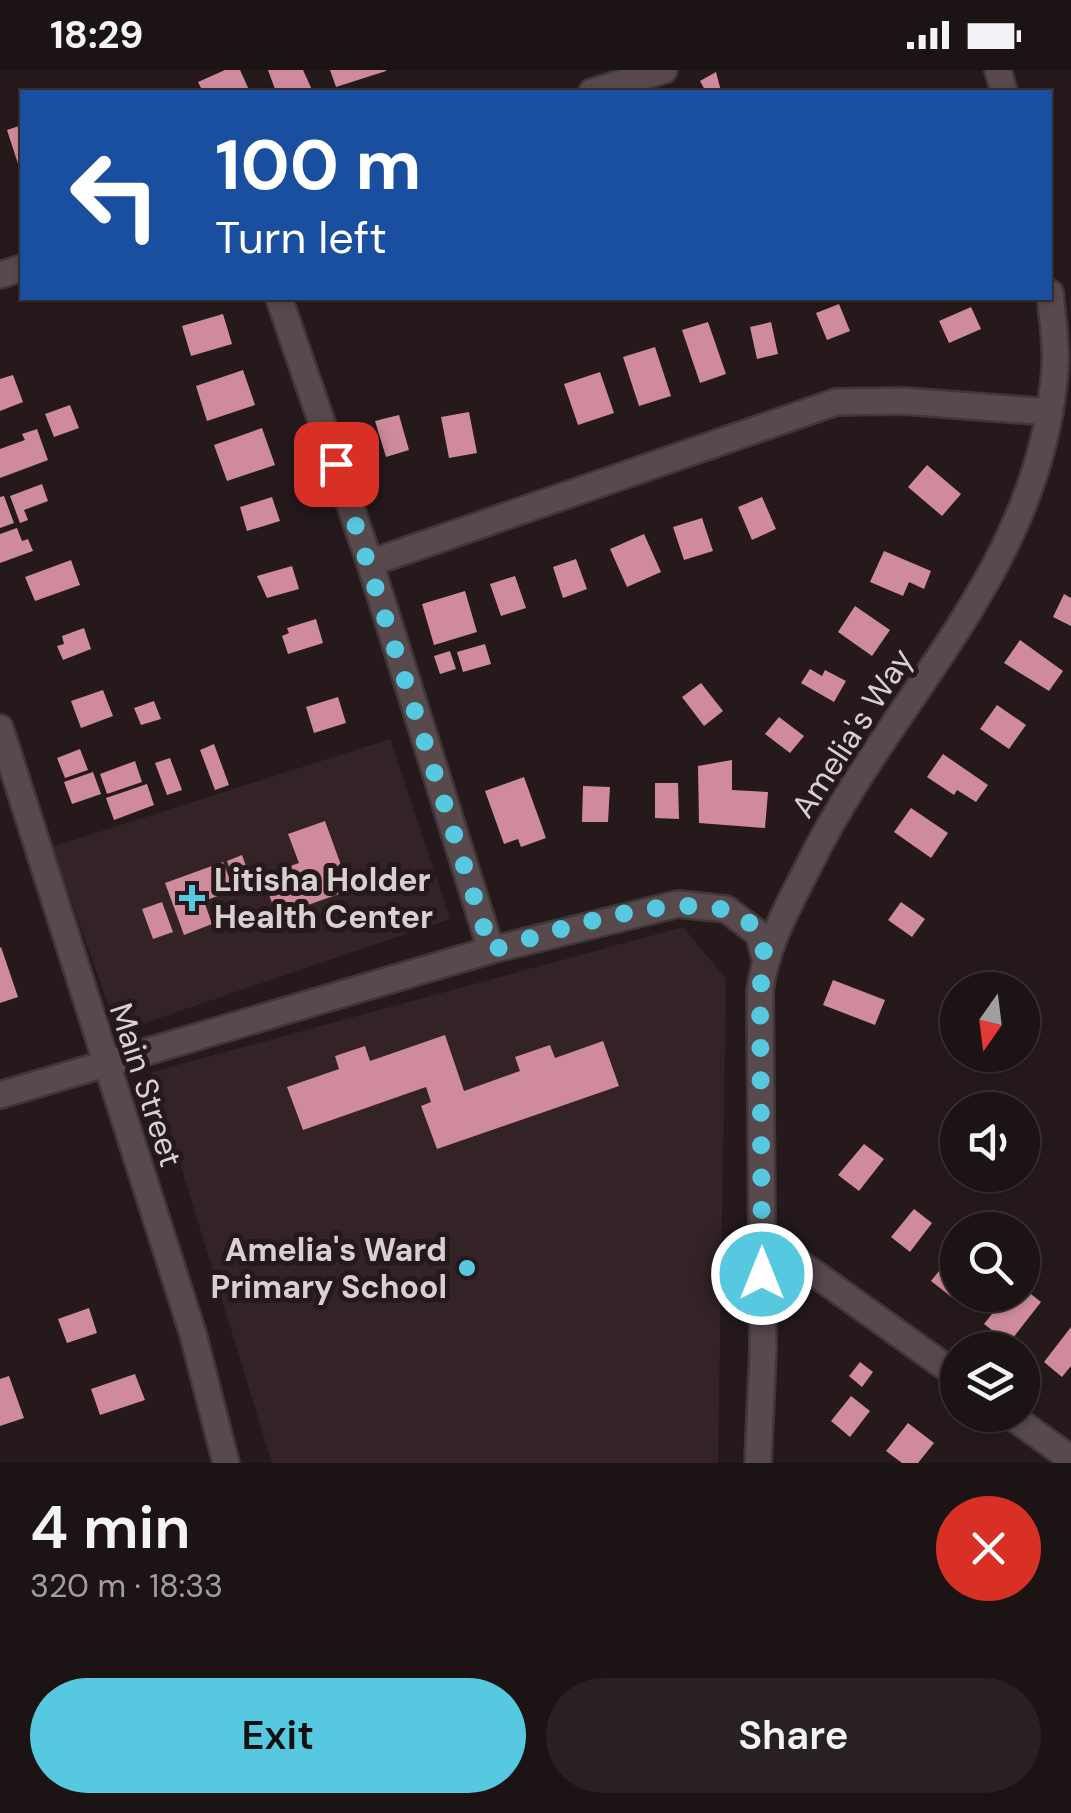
<!DOCTYPE html>
<meta charset="utf-8">
<style>
body{margin:0;font-family:"DM Sans",sans-serif;background:#292022;color:#f1f3f6;height:100vh;display:flex;flex-direction:column;font-size:38px;white-space:nowrap}
*{box-sizing:border-box;margin:0}
p{font-size:32px;color:#a09ea0}
.icon{flex:none;width:55px;height:55px;fill:none;stroke:currentColor;stroke-width:2;stroke-linecap:round;stroke-linejoin:round}
.map{position:relative;height:1393px;overflow:hidden}
.drawer{display:flex;flex-direction:column;background:#1c1315;flex:1}
.drawer>*{flex:none}
.top-card{position:absolute;left:20px;top:20px;width:1032px;height:210px;border-radius:0px;box-shadow:0 2px 8px #0004,0 0 0 2px #3a3234;background:#1a4fa0;color:#fff;overflow:hidden}
.needle{width:65px;rotate:194deg}
.fabs{position:absolute;left:940px;top:902px;display:grid;gap:20px}
.fabs a{display:grid;place-items:center;width:100px;height:100px;border-radius:50%;background:#1c1315;box-shadow:0 2px 8px #0004,0 0 0 2px #3a3234;font-size:50px}
.pin{position:absolute;display:grid;place-items:center;width:85px;height:85px;color:#fff;margin:-42px;border-radius:20px;box-shadow:0 5px 15px #0006}
.me{position:absolute;width:110px;margin:-55px;rotate:0deg;stroke-linejoin:round;filter:drop-shadow(0 0 8px #0008)}
.turn{display:flex;align-items:center;gap:35px;height:210px;padding:0 30px;font-size:45px}
.turn .icon{width:130px;height:130px;stroke-width:2.5}
.turn b{display:block;font-size:70px;line-height:85px}
.round{display:grid;place-items:center;flex:none;width:105px;height:105px;border-radius:52px;background:#292022}
.overview{display:flex;align-items:center;justify-content:space-between;height:170px;padding:0 30px}
h1{font-size:60px;font-weight:600;line-height:75px}
.primary-button{display:flex;gap:20px;margin-top:auto;padding:20px 30px}
.primary-button a{flex:1;height:115px;border-radius:60px;background:#56c9e1;color:#111;font-size:40px;font-weight:600;line-height:115px;text-align:center}
.primary-button a+a{background:#292022;color:#f1f3f6}
.status{display:flex;justify-content:space-between;align-items:center;height:70px;padding:0 50px;background:#1c1315;direction:ltr}
.status svg{height:28px;fill:currentColor}
.map>svg:first-child{display:block}
.built{fill:#342326}
.building{fill:#cf8b9c}
.lines{fill:none;stroke-linecap:round;stroke-linejoin:round}
.minor-casing{stroke:#3f3638;stroke-width:30}
.minor{stroke:#57494c;stroke-width:25}
.route{stroke:#56c9e1;stroke-width:18;stroke-dasharray:0 32.4}
.poi-dot{fill:#56c9e1;stroke:#25191c;stroke-width:4}
.labels{text-anchor:middle;dominant-baseline:central;stroke-width:10;stroke-linejoin:round;paint-order:stroke}
.street-label{font-size:32px;fill:#d9d0d2;stroke:#25191c}
.poi-label{font-size:32px;font-weight:bold;fill:#d9d0d2;stroke:#25191c;text-anchor:start}
</style>
<div class="status"><b>18:29</b><svg viewBox="0 0 49 12"><path d="M0 12V9h3v3zM5 12V6h3v6zM10 12V3h3v9zM15 12V0h3v12zM26 1h20v11H26zM47 4h2v5h-2z"/></svg></div>
<div class="map">
<svg width="1071" height="1393" viewBox="0 0 1071 1393">
<rect width="100%" height="100%" fill="#25191c"/>
<path class="built" d="M390 669 450 849 118 962 52 777Z
M683 857 726 909 718 1393H272L152 1002Z"/>
<path class="building" d="M225 0H240L250 22H203L198 12Z
M268 0H303L313 22H276Z
M330 0H386V1L336 17Z
M716 2 721 21 706 22 700 11Z
M22 55V106L7 60Z
M839 234 850 261 827 270 816 243Z
M971 237 981 259 949 273 939 251Z
M223 244 232 274 191 286 182 256Z
M708 252 726 304 700 313 682 260Z
M771 252 778 284 757 289 750 257Z
M655 277 671 326 639 336 623 287Z
M243 300 255 335 207 351 196 316Z
M600 302 614 343 578 355 564 314Z
M13 305 23 332 0 341V309Z
M70 335 79 358 54 367 45 344Z
M469 342 477 383 449 388 441 347Z
M399 345 409 380 386 387 375 351Z
M262 358 275 395 227 411 214 375Z
M37 359 48 390 0 408V379L25 370 22 364Z
M927 395 961 424 942 446 908 417Z
M42 414 48 431 24 440 28 450 20 453 10 426Z
M4 426 14 453 0 458V427Z
M272 427 280 451 247 461 240 437Z
M762 427 776 459 752 470 738 437Z
M702 448 713 481 684 490 673 457Z
M17 458 22 471 28 469 33 481 0 493V464Z
M644 464 661 502 627 517 610 479Z
M884 481 931 501 924 519 909 512 903 526 870 512Z
M576 489 587 519 563 528 553 497Z
M71 490 80 515 35 531 25 507Z
M292 496 299 519 267 528 257 506Z
M515 506 526 538 501 546 490 514Z
M465 521 477 562 434 575 422 534Z
M1064 524 1071 528V556L1053 547Z
M855 536 890 560 872 586 838 562Z
M316 549 323 573 288 584 282 566 289 563 287 558Z
M84 558 91 579 63 590 57 576 64 574 62 566Z
M1020 570 1063 601 1049 621 1004 593Z
M485 574 491 594 463 602 457 582Z
M450 581 456 599 440 604 434 586Z
M810 599 822 606 825 600 846 611 834 632 801 613Z
M701 613 723 641 704 656 682 627Z
M103 620 113 646 81 658 71 631Z
M338 627 346 653 314 663 306 637Z
M154 631 161 649 141 655 134 638Z
M997 635 1026 655 1009 679 980 659Z
M779 647 804 666 790 683 765 664Z
M214 674 229 715 215 720 200 680Z
M80 679 88 700 65 708 57 688Z
M943 684 988 715 976 732 957 720 954 725 927 707Z
M170 688 182 720 167 725 155 693Z
M732 690V720L768 722 765 758 699 753 698 696Z
M135 691 142 712 107 724 100 704Z
M93 702 101 724 72 734 64 712Z
M524 707 546 768 521 777 518 769 504 774 485 721Z
M655 713H678L679 749 655 748Z
M147 714 154 735 114 750 106 728Z
M583 716 610 717 608 752H582Z
M911 738 948 763 931 788 894 762Z
M325 751 350 820 277 846 262 806 299 793 288 764Z
M242 785 249 805 234 810 227 791Z
M223 792 234 820 204 831 212 854 184 865 165 813Z
M162 832 173 862 153 869 142 839Z
M901 832 925 849 912 867 888 850Z
M1 877 18 927 0 933V878Z
M833 910 885 930 875 955 823 935Z
M445 965 464 1021 520 1001 515 987 550 975 555 988 603 971 619 1016 437 1079 421 1036 431 1032 426 1017 303 1060 287 1017 339 999 335 986 365 976 370 991Z
M864 1074 884 1089 859 1121 838 1105Z
M914 1139 932 1153 910 1182 891 1167Z
M958 1177V1225L954 1229 931 1211Z
M1022 1217 1041 1232 1009 1273 984 1254 1007 1225H1022Z
M89 1238 97 1263 67 1273 58 1249Z
M1071 1257V1296L1062 1307 1044 1292Z
M860 1292 873 1302 862 1317 849 1306Z
M135 1304 145 1330 100 1345 91 1319Z
M9 1306 24 1348 0 1356V1309Z
M851 1326 870 1341 850 1367 831 1351Z
M908 1353 934 1373 918 1393H902L886 1381Z"/>
<g class="lines">
<defs>
<path id="minor" d="M998 0 1004 22
M592 22 664 0
M0 205 22 198
M279 228 370 493 491 880
M370 493 836 332 903 331 1050 342
M0 658 193 1264 226 1393
M0 1025 491 880 678 834 726 839 759 864 764 885
M762 1166 958 1306
M1010 1345 1071 1389
M758 1393 763 1281 760 921C766 874 788 837 809 795 893 624 1041 500 1055 298 1057 274 1052 247 1050 223"/>
</defs>
<use href="#minor" class="minor-casing"/>
<use href="#minor" class="minor"/>
</g>
<g class="lines">
<path class="route" d="M336 394 491 880C546 865 727 797 760 867 768 884 762 903 760 921L762 1204"/>
</g>
<g class="poi-dot">
<path d="M187 813h10v10h10v10h-10v10h-10v-10h-10v-10h10z"/>
<circle cx="467" cy="1198" r="10"/>
</g>
<g class="labels">
<g class="street-label">
<text transform="translate(852 663) rotate(-57)">Amelia's Way</text>
<text transform="translate(146 1015) rotate(72)">Main Street</text>
</g>
<g class="poi-label">
<text x="214" y="810">Litisha Holder<tspan x="214" dy="37">Health Center</tspan></text>
<text x="447" y="1180" text-anchor="end">Amelia's Ward<tspan x="447" dy="37">Primary School</tspan></text>
</g>
</g>
</svg>
<div class="fabs">
<a><svg class="needle" viewBox="-14 -14 28 28"><path d="M0-13l5 13h-10z" fill="#e53935"/><path d="M0 13l5-13h-10z" fill="#a09ea0"/></svg></a>
<a><svg class="icon" aria-label="sound" viewBox="0 0 24 24"><path d="M4 9h4l5-4v14l-5-4H4zM17 9q2 3 0 6"/></svg></a>
<a><svg class="icon" aria-label="search" viewBox="0 0 24 24"><circle cx="10" cy="10" r="6"/><path d="M15 15l6 6"/></svg></a>
<a><svg class="icon" aria-label="layers" viewBox="0 0 24 24"><path d="M12 4l9 5-9 5-9-5zM3 14l9 5 9-5"/></svg></a>
</div>
<div class="pin" style="left:336px;top:394px;background:#d93025"><svg class="icon" aria-label="arrive" viewBox="0 0 24 24"><path d="M6 21V4h12l-3 4 3 4H6"/></svg></div>
<svg class="me" style="left:762px;top:1204px" viewBox="-20 -20 40 40"><circle r="17" fill="#56c9e1" stroke="#fff" stroke-width="3"/><path d="M0-11L8 9 0 5-8 9z" fill="#fff"/></svg>
<div class="top-card">
<div class="turn"><svg class="icon" aria-label="left" viewBox="0 0 24 24"><path d="M17 20v-9H6M10 6l-5 5 5 5"/></svg><div><b>100 m</b>Turn left</div></div>
</div>
</div>
<section class="drawer">
<div class="overview"><div><h1>4 min</h1><p>320 m · 18:33</p></div><a class="round" style="background:#d93025;color:#fff"><svg class="icon" aria-label="close" viewBox="0 0 24 24"><path d="M6 6l12 12M18 6L6 18"/></svg></a></div>
<div class="primary-button"><a>Exit</a><a>Share</a></div>
</section>
